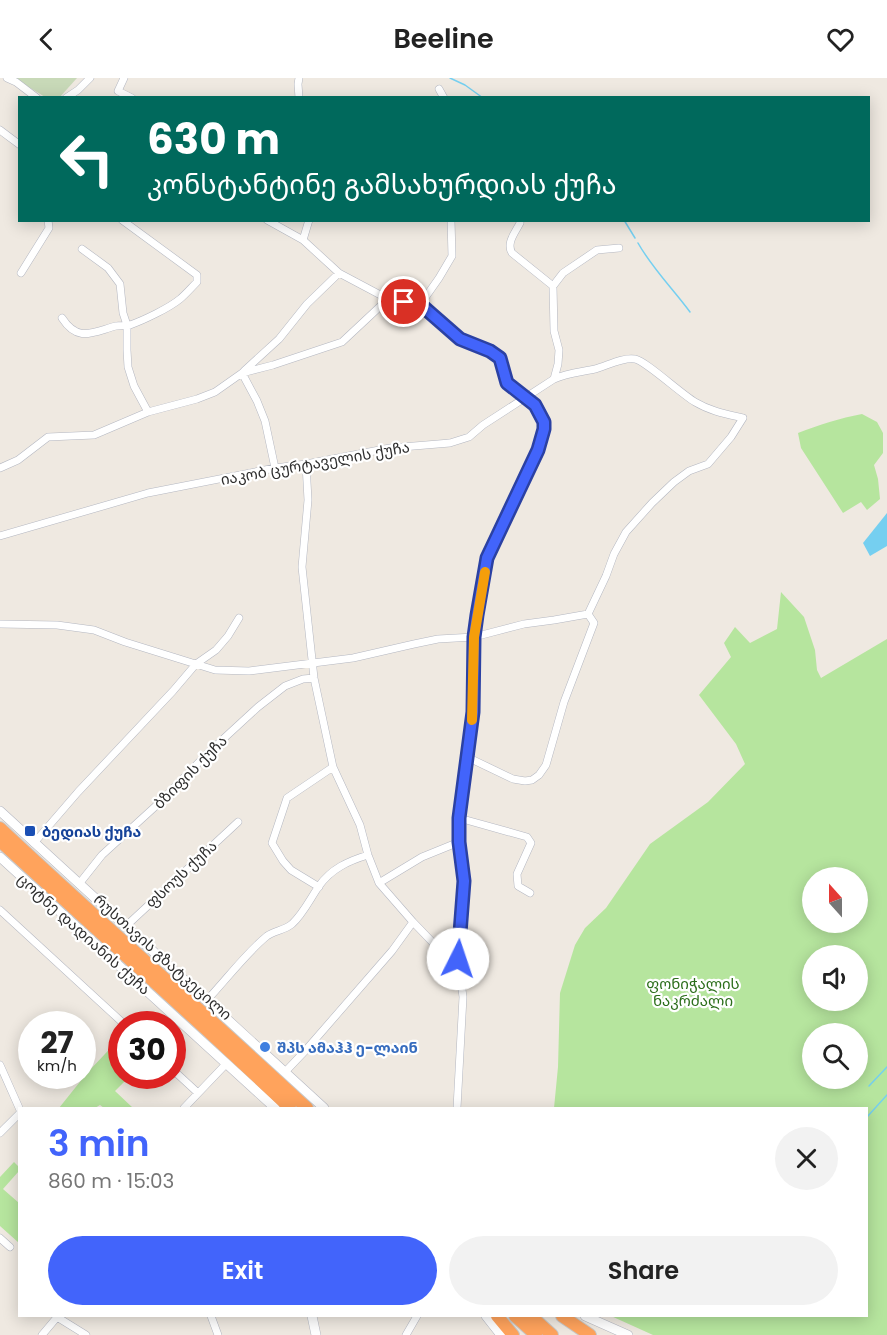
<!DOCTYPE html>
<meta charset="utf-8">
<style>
body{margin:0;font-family:Poppins,"Noto Sans Georgian",sans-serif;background:#f2f2f2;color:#222;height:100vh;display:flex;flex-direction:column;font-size:22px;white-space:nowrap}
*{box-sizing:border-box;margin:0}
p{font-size:20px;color:#767676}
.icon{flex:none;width:33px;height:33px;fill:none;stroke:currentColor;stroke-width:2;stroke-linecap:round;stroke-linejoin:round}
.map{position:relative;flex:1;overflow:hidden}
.side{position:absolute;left:18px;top:1029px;width:850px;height:210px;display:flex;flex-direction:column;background:#fff;border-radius:0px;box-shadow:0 3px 15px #0003}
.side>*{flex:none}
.guide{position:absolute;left:18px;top:18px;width:852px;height:126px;border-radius:0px;box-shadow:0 3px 15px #0003;background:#00695c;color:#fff;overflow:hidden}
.needle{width:39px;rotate:339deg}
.controls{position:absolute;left:802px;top:789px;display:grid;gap:12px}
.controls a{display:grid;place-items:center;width:66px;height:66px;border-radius:50%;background:#fff;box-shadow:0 3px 15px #0003;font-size:30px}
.speed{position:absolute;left:18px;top:933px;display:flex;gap:12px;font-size:30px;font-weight:700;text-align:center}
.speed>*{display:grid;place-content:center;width:78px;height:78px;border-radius:50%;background:#fff;box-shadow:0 3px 15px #0003;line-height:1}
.speed small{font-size:15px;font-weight:400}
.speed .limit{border:9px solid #d22;background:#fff;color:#111}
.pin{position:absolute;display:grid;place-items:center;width:51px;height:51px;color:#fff;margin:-26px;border:3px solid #fff;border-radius:50%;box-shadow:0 2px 6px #0007}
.me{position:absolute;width:66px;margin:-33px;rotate:4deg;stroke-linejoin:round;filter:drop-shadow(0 0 4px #0008)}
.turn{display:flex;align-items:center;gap:21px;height:126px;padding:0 30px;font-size:27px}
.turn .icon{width:78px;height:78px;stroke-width:2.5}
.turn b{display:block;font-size:42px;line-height:51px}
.round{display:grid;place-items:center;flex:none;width:63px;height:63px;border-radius:32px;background:#f2f2f2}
.headline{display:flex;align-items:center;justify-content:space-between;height:102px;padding:0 30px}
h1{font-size:36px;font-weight:600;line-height:45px;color:#4264fb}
.cta{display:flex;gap:12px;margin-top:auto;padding:12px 30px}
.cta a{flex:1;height:69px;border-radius:36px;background:#4264fb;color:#fff;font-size:24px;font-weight:600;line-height:69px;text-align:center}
.cta a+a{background:#f2f2f2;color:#222}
header{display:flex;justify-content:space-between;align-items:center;height:78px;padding:0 30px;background:#fff;font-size:27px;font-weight:600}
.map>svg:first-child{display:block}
.green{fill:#b6e59e;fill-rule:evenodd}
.cemetery{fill:#c8d9b8}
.water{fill:#75cff0}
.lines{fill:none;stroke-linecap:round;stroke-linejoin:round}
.stream{stroke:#75cff0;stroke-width:1.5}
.street-casing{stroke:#b4b7c1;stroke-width:8}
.secondary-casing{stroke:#b4b7c1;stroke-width:10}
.highway-casing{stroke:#c9c9c9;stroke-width:14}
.street{stroke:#fff;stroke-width:7}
.secondary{stroke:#fff;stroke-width:9}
.highway{stroke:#ffa35c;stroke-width:12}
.route-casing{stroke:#2b41a3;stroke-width:15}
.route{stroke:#4264fb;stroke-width:10}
.slow{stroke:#f59e0b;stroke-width:10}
.transit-dot{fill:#1a4fb4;stroke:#fff;stroke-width:2}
.shop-dot{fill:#3f7fe0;stroke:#fff;stroke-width:2}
.labels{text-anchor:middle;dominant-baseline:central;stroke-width:4.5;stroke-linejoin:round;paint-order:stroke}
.street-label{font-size:15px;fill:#2e2e2e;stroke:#fff}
.transit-label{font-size:15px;font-weight:bold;fill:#164399;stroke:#fff;text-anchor:start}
.park-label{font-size:15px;fill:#2c6e1b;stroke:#fff}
.shop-label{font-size:15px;font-weight:bold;fill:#366cbe;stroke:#fff;text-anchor:start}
</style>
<header><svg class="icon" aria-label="back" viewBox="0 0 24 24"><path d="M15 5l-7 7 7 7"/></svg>Beeline<svg class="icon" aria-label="heart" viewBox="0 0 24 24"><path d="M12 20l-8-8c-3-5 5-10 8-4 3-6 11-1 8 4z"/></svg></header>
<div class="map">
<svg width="887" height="1257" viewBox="0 0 887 1257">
<rect width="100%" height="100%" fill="#efe9e1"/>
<path class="green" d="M862 336 877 344 883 355V375L874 387 878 401 880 421 867 432 861 424 843 435 801 370 798 355C819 347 840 340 862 336Z
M781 514 804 539 815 572 817 592 821 600 887 561V1257H653L611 1238H867V1030H554L558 989 560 915 575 867 585 850 606 830 650 766 708 724 745 686 736 666 699 617 731 579 724 565 735 549 750 565 777 551ZM813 800H858V844H813ZM813 878H858V922H813ZM813 956H858V1000H813Z
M121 959 122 998H130L115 1013 133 1030H104L100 1027 95 1030H59L87 995Z
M14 1084 19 1089V1093L3 1111 19 1125V1165L0 1148V1099Z"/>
<path class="cemetery" d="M14 0H77L59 20 45 19Z"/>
<path class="water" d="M887 435V468L870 478 863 465Z"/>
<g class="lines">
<path class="stream" d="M450 0 465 7 483 20
M624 142 635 160
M638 165C652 190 673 211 690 234
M869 1008 887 989
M867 1039 887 1017"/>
<defs>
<path id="street" d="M7 0 16 4 37 20
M124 0 118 13 132 20
M299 0 298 6 299 20
M439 11 444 20
M66 20 78 12 90 0
M0 52 20 67
M267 142 303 162 339 195 388 221 420 227 460 261 490 273 500 280 507 305 535 327 544 344V350L538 372 487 480 477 537 474 559 473 634 459 740V764L464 803 458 881 463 919 457 1030
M520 145C515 155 506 165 512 175L553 208
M303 162 309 142
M82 171 108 190 120 206 123 235 127 247V272L128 289 134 308 148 334
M21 195 49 150 48 142
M420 227 439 200 452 178 451 142
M62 240C78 265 93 254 116 248 120 247 125 248 130 247 144 242 169 230 180 221 186 216 191 210 197 204V197L122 142
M244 293 279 261 307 226 339 195
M242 295 257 323 265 343 275 390
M554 301 558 286 559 272 554 253 553 208 563 195 597 172 619 170
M306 386 308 422 302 489 314 600 333 689 360 747 368 777 379 805 413 844 438 870 458 881
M0 390 18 382 48 359 94 357 148 334 197 321 215 314 242 295 273 287 342 264 388 221
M0 458 148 415 275 390 306 386 390 370 450 365 469 359 483 347 554 301C567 295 581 294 595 291 607 288 622 279 635 281 646 283 681 316 695 324 710 333 726 336 743 340L731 359 708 386 689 393 674 404 652 425 626 454 614 476 606 498 588 536
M0 546 57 547 94 552 125 564 215 592 249 593 353 580 414 566 438 561 474 559 524 546 554 542 588 536
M467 679 513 701 525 703 532 702 539 697 546 687 564 624 594 545 588 536
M459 740 527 759 531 765 517 796 518 808 530 815
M34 765 78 714 173 613 196 586 216 572 228 558 239 540
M379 805 422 779 459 764
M79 806 102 777 158 726 208 675 258 629 285 608 303 601 314 600
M319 809 291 792 283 783 272 765 287 720 333 689
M0 832 124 946
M125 849 238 744
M207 922C225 903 247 874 267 858 274 853 285 852 292 846 303 836 310 821 319 808 331 791 348 783 368 777
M0 987 20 1032
M172 991 198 1015
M285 994 305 973 392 873 413 844
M184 1030 226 986
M0 1055 20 1035
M0 1160 10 1169
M211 1238 218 1257
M57 1239 86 1257
M42 1257 58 1238
M406 1257 417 1238"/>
<path id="secondary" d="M0 733 324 1030
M0 779 275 1030
M312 1238 316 1257
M486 1238 501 1257
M585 1238 628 1257"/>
<path id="highway" d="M0 750C101 845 206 936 307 1030
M0 763 210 955 290 1030
M497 1238 513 1257
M515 1238 536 1257
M531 1238 552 1257
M562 1238 590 1257"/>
</defs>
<use href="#street" class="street-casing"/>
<use href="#secondary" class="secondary-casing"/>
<use href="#highway" class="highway-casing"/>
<use href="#street" class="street"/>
<use href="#secondary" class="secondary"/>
<use href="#highway" class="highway"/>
</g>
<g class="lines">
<defs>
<path id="route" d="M404 224 420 226 460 261 490 273 500 280 507 305 535 327 544 344V351L538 372 487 480 477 537 474 559 473 634 459 740V764L464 803 458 881"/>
</defs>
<use href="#route" class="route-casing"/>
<use href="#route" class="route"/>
<path class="slow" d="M472 642 474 559 485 494"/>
</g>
<rect class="transit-dot" x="24" y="747" width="12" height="12" rx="3"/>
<circle class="shop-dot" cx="265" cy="969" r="6"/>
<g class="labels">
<g class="street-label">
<text transform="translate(315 385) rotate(-10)">იაკობ ცურტაველის ქუჩა</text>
<text transform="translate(190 694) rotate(-45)">ბზიფის ქუჩა</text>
<text transform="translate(181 796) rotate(-43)">ფსოუს ქუჩა</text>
<text transform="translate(84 856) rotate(42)">ცოტნე დადიანის ქუჩა</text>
<text transform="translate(163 879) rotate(42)">რუსთავის გზატკეცილი</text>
</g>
<g class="transit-label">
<text x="42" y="753">ბედიას ქუჩა</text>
</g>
<g class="park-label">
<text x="693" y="905">ფონიჭალის<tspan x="693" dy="17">ნაკრძალი</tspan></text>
</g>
<g class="shop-label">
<text x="277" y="969">შპს ამაჰჰ ე-ლაინ</text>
</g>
</g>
</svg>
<div class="controls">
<a><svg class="needle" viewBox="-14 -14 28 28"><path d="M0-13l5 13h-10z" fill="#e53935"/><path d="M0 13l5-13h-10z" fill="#767676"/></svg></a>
<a><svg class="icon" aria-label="sound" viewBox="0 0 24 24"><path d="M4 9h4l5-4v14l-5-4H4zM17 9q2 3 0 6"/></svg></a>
<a><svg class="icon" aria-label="search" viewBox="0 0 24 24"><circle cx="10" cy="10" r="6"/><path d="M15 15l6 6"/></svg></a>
</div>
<div class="speed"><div>27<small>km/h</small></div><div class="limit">30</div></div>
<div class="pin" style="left:404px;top:224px;background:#d93025"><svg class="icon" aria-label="arrive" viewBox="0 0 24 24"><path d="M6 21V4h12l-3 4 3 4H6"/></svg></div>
<svg class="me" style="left:458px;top:881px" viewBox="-20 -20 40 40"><circle r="19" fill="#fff"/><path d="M0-13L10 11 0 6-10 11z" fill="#4264fb"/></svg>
<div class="guide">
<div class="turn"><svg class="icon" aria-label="left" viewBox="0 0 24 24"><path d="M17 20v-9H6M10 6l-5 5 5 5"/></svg><div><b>630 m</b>კონსტანტინე გამსახურდიას ქუჩა</div></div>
</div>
<section class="side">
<div class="headline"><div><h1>3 min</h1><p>860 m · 15:03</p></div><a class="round"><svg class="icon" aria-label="close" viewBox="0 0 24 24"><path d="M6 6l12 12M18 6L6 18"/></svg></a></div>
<div class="cta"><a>Exit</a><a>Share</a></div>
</section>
</div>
